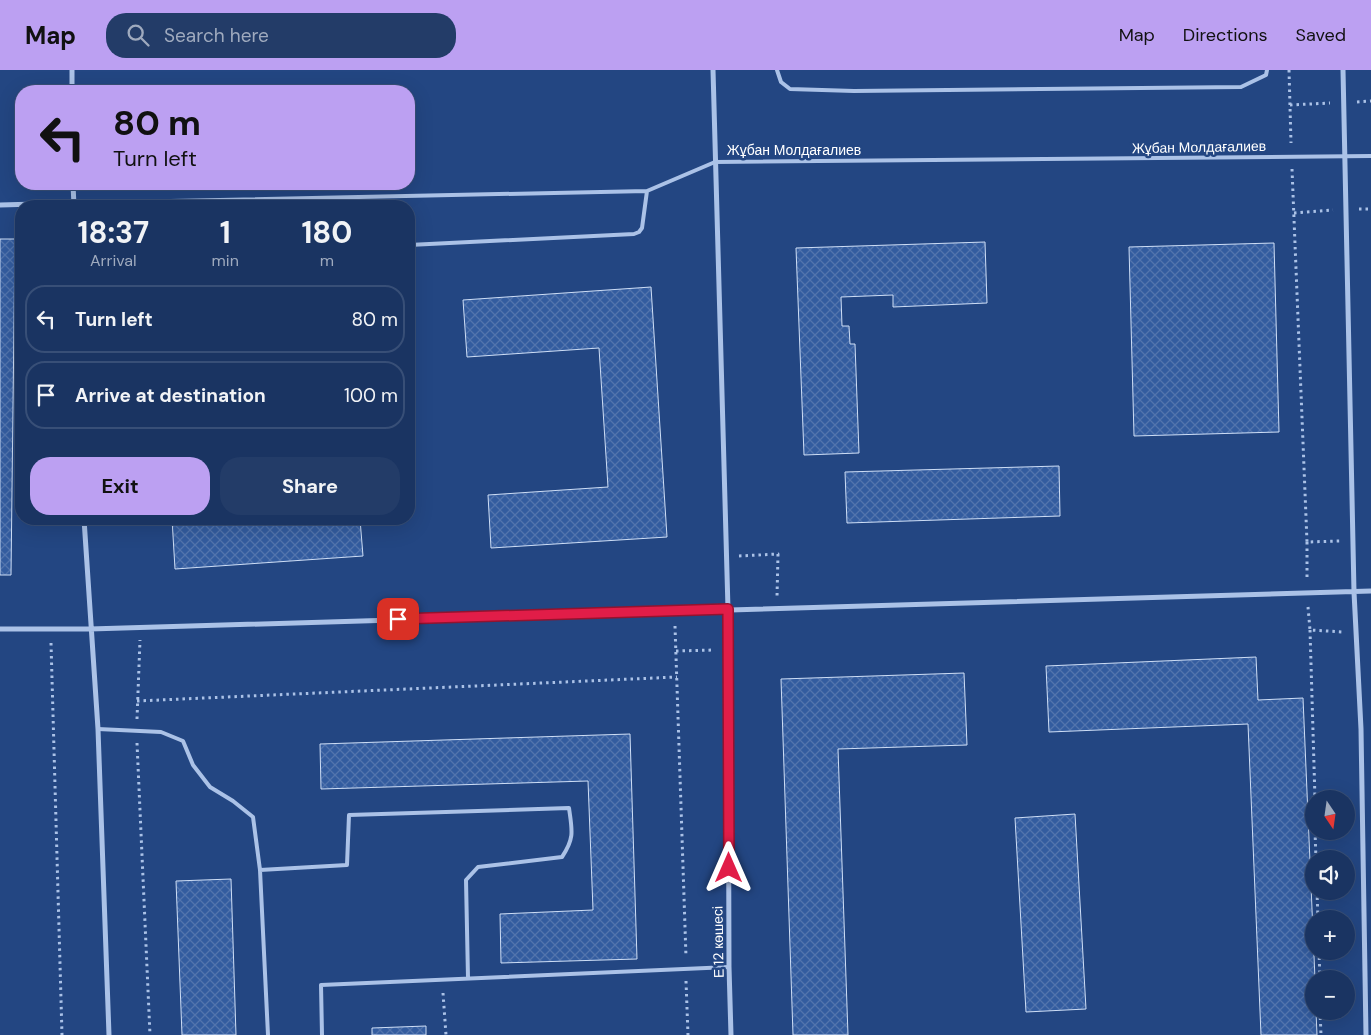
<!DOCTYPE html>
<meta charset="utf-8">
<style>
body{margin:0;font-family:"DM Sans",sans-serif;background:#233c68;color:#f1f3f6;height:100vh;display:flex;flex-direction:column;font-size:19px;white-space:nowrap}
*{box-sizing:border-box;margin:0}
p{font-size:16px;color:#9faabe}
.icon{flex:none;width:28px;height:28px;fill:none;stroke:currentColor;stroke-width:2;stroke-linecap:round;stroke-linejoin:round}
.map{position:relative;flex:1;overflow:hidden}
.sheet{position:absolute;left:15px;top:130px;width:400px;height:325px;display:flex;flex-direction:column;background:#1a3462;border-radius:20px;box-shadow:0 5px 20px #0002,0 0 0 1px #384f77}
.sheet>*{flex:none}
.hud{position:absolute;left:15px;top:15px;width:400px;height:105px;border-radius:20px;box-shadow:0 5px 20px #0002,0 0 0 1px #384f77;background:#bca0f2;color:#111;overflow:hidden}
.needle{width:32px;rotate:167deg}
.controls{position:absolute;left:1305px;top:720px;display:grid;gap:10px}
.controls a{display:grid;place-items:center;width:50px;height:50px;border-radius:50%;background:#1a3462;box-shadow:0 5px 20px #0002,0 0 0 1px #384f77;font-size:25px}
.pin{position:absolute;display:grid;place-items:center;width:42px;height:42px;color:#fff;margin:-21px;border-radius:10px;box-shadow:0 2px 8px #0006}
.me{position:absolute;width:55px;margin:-28px;rotate:0deg;stroke-linejoin:round;filter:drop-shadow(0 0 4px #0008)}
.turn{display:flex;align-items:center;gap:18px;height:105px;padding:0 15px;font-size:22px}
.turn .icon{width:65px;height:65px;stroke-width:2.5}
.turn b{display:block;font-size:35px;line-height:42px}
.eta{display:flex;justify-content:space-evenly;align-items:center;height:85px;text-align:center}
.eta b{font-size:30px;font-weight:700;line-height:35px}
.button{display:flex;gap:10px;margin-top:auto;padding:10px 15px}
.button a{flex:1;height:58px;border-radius:20px;background:#bca0f2;color:#111;font-size:20px;font-weight:700;line-height:58px;text-align:center}
.button a+a{background:#233c68;color:#f1f3f6}
ul{padding:0;list-style:none}
li{display:flex;align-items:center;gap:15px;height:68px;margin:0 10px 8px;padding:0 5px;border:2px solid #384f77;border-radius:20px}
li div{flex:1}
li b{display:block;font-size:19px}
li em{font-style:normal}
header{display:flex;align-items:center;gap:30px;box-sizing:border-box;height:70px;padding:0 25px;background:#bca0f2;color:#111}
header strong{font-size:24px}
nav{display:flex;gap:28px;margin-inline-start:auto;font-size:18px}
.search{width:350px;height:45px;background:#233c68;display:flex;align-items:center;gap:12px;box-sizing:border-box;padding:0 18px;border-radius:20px;color:#9faabe;font-size:19px}
.map>svg:first-child{display:block}
.building{fill:url(#building-cross-hatch);stroke:#cedef6}
.lines{fill:none;stroke-linecap:round;stroke-linejoin:round}
.path{stroke:#abc2e7;stroke-width:3;stroke-dasharray:2.5 4;stroke-linecap:butt}
.service{stroke:#abc2e7;stroke-width:4}
.minor{stroke:#abc2e7;stroke-width:5}
.route-casing{stroke:#92132f;stroke-width:12}
.route{stroke:#e11d48;stroke-width:9}
.labels{text-anchor:middle;dominant-baseline:central;stroke-width:5;stroke-linejoin:round;paint-order:stroke}
.street-label{font-size:14px;fill:#fff;stroke:#234682}
</style>
<header>
<strong>Map</strong>
<div class="search"><svg class="icon" aria-label="search" viewBox="0 0 24 24"><circle cx="10" cy="10" r="6"/><path d="M15 15l6 6"/></svg>Search here</div>
<nav><a>Map</a><a>Directions</a><a>Saved</a></nav>
</header>
<div class="map">
<svg width="1371" height="965" viewBox="0 0 1371 965">
<defs>
<pattern id="building-cross-hatch" width="8" height="8" patternUnits="userSpaceOnUse" patternTransform="scale(1.25)"><rect width="8" height="8" fill="#335c9f"/><path d="M0 0l8 8M0 8l8-8" fill="none" stroke="#5274ad"/></pattern>
</defs>
<rect width="100%" height="100%" fill="#234682"/>
<path class="building" d="M0 169H15L11 505H0Z
M985 172 987 233 893 237V225L841 227 842 256H849L850 274H855L859 383 804 385 796 178Z
M1274 173 1279 362 1134 366 1129 177Z
M651 217 667 467 491 478 488 425 608 417 599 278 467 287 463 230Z
M1059 396 1060 446 847 453 845 402Z
M172 449H360L363 486 175 499Z
M1256 587 1258 630 1303 628 1315 909H1314V941H1316L1317 965H1261L1248 654 1049 662 1046 596Z
M964 603 967 675 838 679 848 965H793L781 609Z
M630 664 637 889 501 893 500 844 593 840 588 711 321 719 320 674Z
M1075 744 1086 939 1026 942 1015 748Z
M231 809 236 965H182L176 811Z
M426 956V965H372V958Z"/>
<g class="lines">
<path class="path" d="M1289 0 1291 73
M1357 32 1371 31
M1290 35 1330 33
M1292 99 1307 472 1340 471
M1359 139H1371
M1294 143 1333 140
M1307 472V511
M739 486 778 484 777 527
M1308 537 1310 560 1343 562
M675 556 686 887
M1310 560 1315 729
M51 573 62 965
M676 581 715 580
M137 631 677 607
M137 649 140 570
M137 673 150 965
M1315 761 1316 789
M1317 821 1318 849
M1319 881 1320 909
M686 911 688 965
M443 923 446 965
M1320 941 1321 965"/>
<path class="service" d="M777 0 781 12 790 19 854 21 1241 17 1266 5 1267 0
M73 133 647 121 715 92 1371 86
M409 175 634 164 639 162 642 158 647 121
M98 659 161 662 183 671 193 695 210 717 233 731 253 747 260 800
M268 965 260 800 347 795 349 745 569 738C572 760 575 768 562 787L478 797 466 810 468 908
M322 965 321 915 729 897"/>
<path class="minor" d="M72 0V21
M713 0 728 539 729 897 731 965
M1343 0 1354 522 1361 659 1366 965
M73 114 74 136
M0 135 73 133
M84 449 98 659 109 965
M0 559H90L1371 521"/>
</g>
<g class="lines">
<defs>
<path id="route" d="M398 549 728 539 729 798"/>
</defs>
<use href="#route" class="route-casing"/>
<use href="#route" class="route"/>
</g>
<g class="labels">
<g class="street-label">
<text transform="translate(1199 77) rotate(-1)">Жұбан Молдағалиев</text>
<text x="794" y="80">Жұбан Молдағалиев</text>
<text transform="translate(718 872) rotate(-91)">Е 12 көшесі</text>
</g>
</g>
</svg>
<div class="controls">
<a><svg class="needle" viewBox="-14 -14 28 28"><path d="M0-13l5 13h-10z" fill="#e53935"/><path d="M0 13l5-13h-10z" fill="#9faabe"/></svg></a>
<a><svg class="icon" aria-label="sound" viewBox="0 0 24 24"><path d="M4 9h4l5-4v14l-5-4H4zM17 9q2 3 0 6"/></svg></a>
<a>+</a>
<a>−</a>
</div>
<div class="pin" style="left:398px;top:549px;background:#d93025"><svg class="icon" aria-label="arrive" viewBox="0 0 24 24"><path d="M6 21V4h12l-3 4 3 4H6"/></svg></div>
<svg class="me" style="left:729px;top:798px" viewBox="-20 -20 40 40"><path d="M0-17L14 15 0 8-14 15z" fill="#e11d48" stroke="#fff" stroke-width="4"/></svg>
<div class="hud">
<div class="turn"><svg class="icon" aria-label="left" viewBox="0 0 24 24"><path d="M17 20v-9H6M10 6l-5 5 5 5"/></svg><div><b>80 m</b>Turn left</div></div>
</div>
<section class="sheet">
<div class="eta">
<div><b>18:37</b><p>Arrival</p></div>
<div><b>1</b><p>min</p></div>
<div><b>180</b><p>m</p></div>
</div>
<ul>
<li><svg class="icon" aria-label="left" viewBox="0 0 24 24"><path d="M17 20v-9H6M10 6l-5 5 5 5"/></svg><div><b>Turn left</b></div><em>80 m</em></li>
<li><svg class="icon" aria-label="arrive" viewBox="0 0 24 24"><path d="M6 21V4h12l-3 4 3 4H6"/></svg><div><b>Arrive at destination</b></div><em>100 m</em></li>
</ul>
<div class="button"><a>Exit</a><a>Share</a></div>
</section>
</div>
